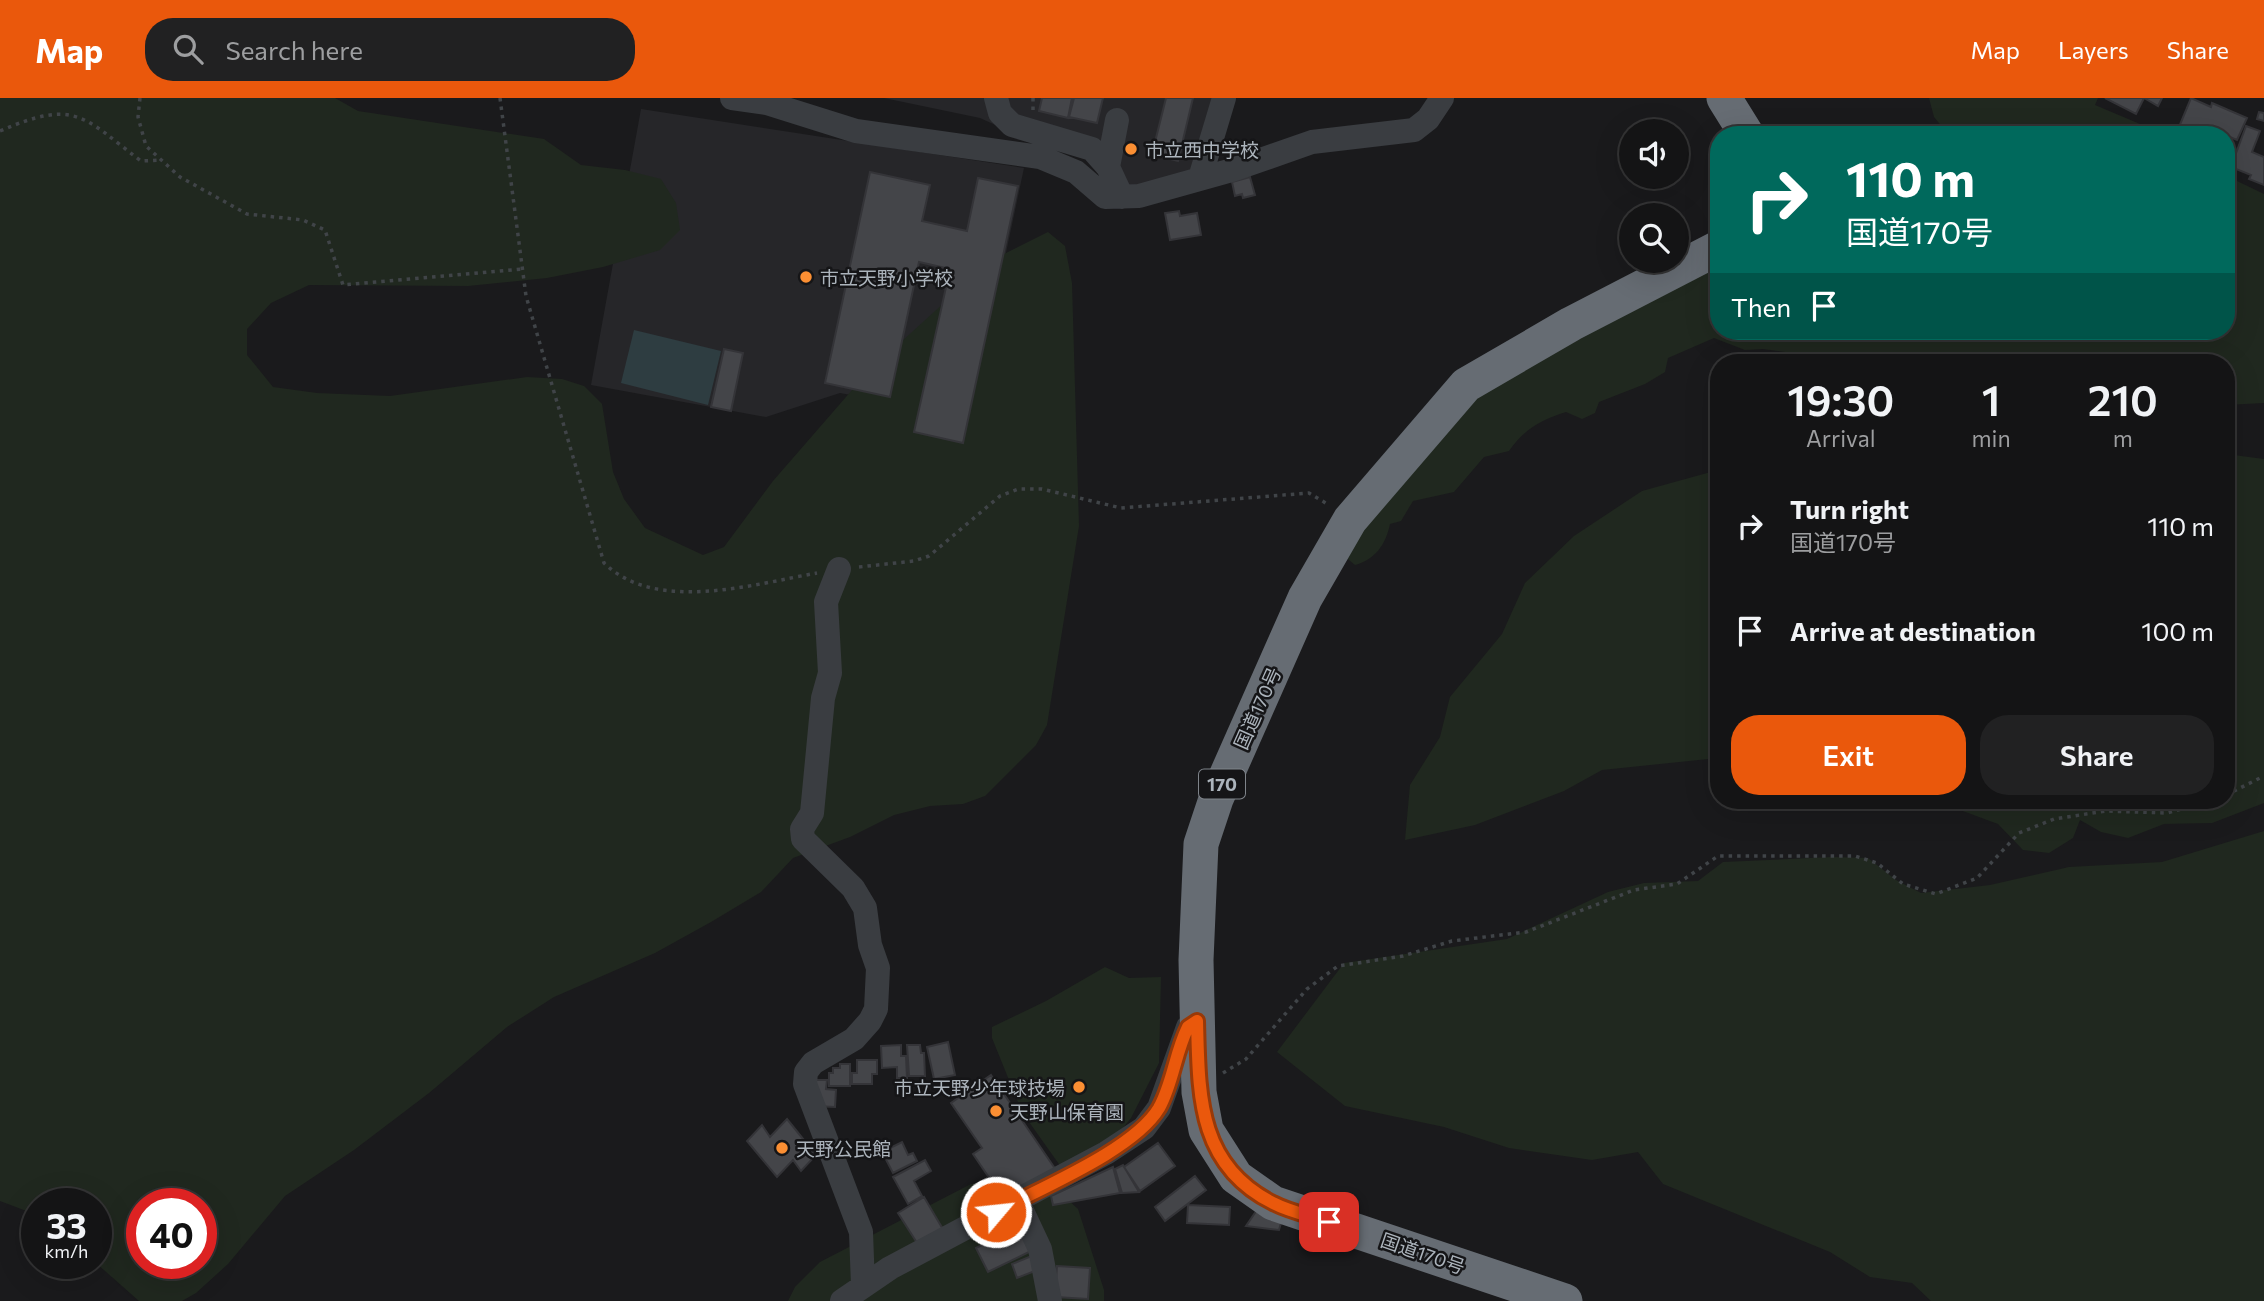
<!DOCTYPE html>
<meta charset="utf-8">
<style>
body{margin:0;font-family:Commissioner,"Noto Sans JP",sans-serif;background:#212122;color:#f1f3f6;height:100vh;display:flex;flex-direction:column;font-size:26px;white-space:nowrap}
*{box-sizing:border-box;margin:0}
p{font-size:23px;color:#9d9ea0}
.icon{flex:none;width:38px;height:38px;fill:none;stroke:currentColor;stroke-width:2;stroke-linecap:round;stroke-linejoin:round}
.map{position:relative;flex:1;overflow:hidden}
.panel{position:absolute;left:1710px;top:256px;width:525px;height:455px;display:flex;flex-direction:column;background:#141415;border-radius:28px;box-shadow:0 7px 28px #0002,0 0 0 2px #333334}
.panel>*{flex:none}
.guide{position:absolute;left:1710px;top:28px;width:525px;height:214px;border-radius:28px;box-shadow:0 7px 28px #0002,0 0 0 2px #333334;background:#00695c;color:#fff;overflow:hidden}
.tools{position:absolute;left:1619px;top:21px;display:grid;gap:14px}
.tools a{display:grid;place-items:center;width:70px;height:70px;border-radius:50%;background:#141415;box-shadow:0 7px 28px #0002,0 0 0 2px #333334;font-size:35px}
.speed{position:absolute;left:21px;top:1090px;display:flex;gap:14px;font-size:35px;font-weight:700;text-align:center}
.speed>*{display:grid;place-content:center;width:91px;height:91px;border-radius:50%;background:#141415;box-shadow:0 7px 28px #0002,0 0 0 2px #333334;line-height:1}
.speed small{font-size:18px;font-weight:400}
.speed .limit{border:10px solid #d22;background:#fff;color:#111}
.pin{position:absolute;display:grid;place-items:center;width:60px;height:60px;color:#fff;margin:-30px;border-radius:14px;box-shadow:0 4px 10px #0006}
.me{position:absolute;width:77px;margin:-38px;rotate:62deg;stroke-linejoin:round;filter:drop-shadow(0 0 5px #0008)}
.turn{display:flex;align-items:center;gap:24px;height:147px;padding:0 21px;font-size:32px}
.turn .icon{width:91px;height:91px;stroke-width:2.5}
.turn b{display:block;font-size:49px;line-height:60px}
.then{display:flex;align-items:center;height:66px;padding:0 21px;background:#0003;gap:14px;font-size:26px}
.eta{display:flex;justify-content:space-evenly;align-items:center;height:119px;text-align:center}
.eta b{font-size:42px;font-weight:600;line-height:49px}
.cta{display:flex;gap:14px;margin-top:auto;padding:14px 21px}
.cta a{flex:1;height:80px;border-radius:28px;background:#ea580c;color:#fff;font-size:28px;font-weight:600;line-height:80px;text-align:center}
.cta a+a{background:#212122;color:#f1f3f6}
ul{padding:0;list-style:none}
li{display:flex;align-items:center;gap:21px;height:105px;padding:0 21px}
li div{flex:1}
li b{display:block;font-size:26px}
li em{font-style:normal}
header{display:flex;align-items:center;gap:42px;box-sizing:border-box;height:98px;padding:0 35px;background:#ea580c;color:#fff}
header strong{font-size:33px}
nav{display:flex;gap:38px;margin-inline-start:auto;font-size:24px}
.search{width:490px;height:63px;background:#212122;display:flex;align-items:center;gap:18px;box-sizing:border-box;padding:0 24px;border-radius:28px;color:#9d9ea0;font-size:26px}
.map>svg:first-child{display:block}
.built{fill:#262629}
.green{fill:#20281f;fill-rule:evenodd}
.water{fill:#2e3d41}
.building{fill:#444549;stroke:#343438;stroke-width:2}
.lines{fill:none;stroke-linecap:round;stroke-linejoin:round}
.path{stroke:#404448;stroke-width:3.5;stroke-dasharray:3.5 5;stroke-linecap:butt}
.minor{stroke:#3a3d41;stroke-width:24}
.highway{stroke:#666c73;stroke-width:35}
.route-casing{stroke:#983908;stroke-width:18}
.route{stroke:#ea580c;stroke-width:12}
.poi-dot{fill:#fb8f33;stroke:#151517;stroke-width:2.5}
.labels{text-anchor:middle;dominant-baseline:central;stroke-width:5;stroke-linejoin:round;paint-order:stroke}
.shield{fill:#151517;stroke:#7f848a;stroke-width:2}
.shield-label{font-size:18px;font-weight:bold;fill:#acb4bc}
.poi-label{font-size:19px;fill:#acb4bc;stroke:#151517;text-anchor:start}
.street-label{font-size:19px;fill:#acb4bc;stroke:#151517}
</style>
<header>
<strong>Map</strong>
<div class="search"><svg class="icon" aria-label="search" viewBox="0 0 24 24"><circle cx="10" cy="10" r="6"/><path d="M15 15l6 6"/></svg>Search here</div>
<nav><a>Map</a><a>Layers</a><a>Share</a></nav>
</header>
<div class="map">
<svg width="2264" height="1203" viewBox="0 0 2264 1203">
<rect width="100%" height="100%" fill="#1a1a1c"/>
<path class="built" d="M884 0H1219L1199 67 1187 77 1140 88 1107 82 1091 62 1024 40 980 20Z
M641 11 1024 70 971 319 840 295 766 319 591 287Z"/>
<path class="green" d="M0 0H335L358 13 544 41 581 67 625 72 661 81 676 105 680 132 660 152 603 169 547 180 468 188 309 187 271 205 247 231V257L273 289 317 295 390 298 527 279 562 281 584 288 602 306 613 374 624 401 645 430 703 457 724 449 773 383 859 284 901 244 990 163 1048 134 1065 148 1072 185 1079 428 1047 627 1036 647 985 698 963 706 930 708 894 717 850 739 793 760 761 794 711 824 655 855 554 899 507 929 429 995 354 1052 285 1098 228 1166 196 1195 182 1203H139L96 1165V1106H37V1117L0 1103ZM142 1106H201V1166H142Z
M1929 0H2098L2095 7 2166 37H1949L1934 19Z
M2226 73 2237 83 2264 96V305L2226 307V264H1859L1763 251 1745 252 1714 240 1668 260 1665 274 1645 286 1599 304 1595 315 1582 321 1566 314C1541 322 1524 331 1509 353L1484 359 1454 394 1413 403 1401 423 1390 426C1386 446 1375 462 1355 467L1343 457 1468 301 1718 165V233H2226Z
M2226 356 2264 361V705L2212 725 2164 726 2128 740 2101 734 2080 722 2073 740 2049 755 2023 752 1998 726 1933 702H2226Z
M1718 372V660L1602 672 1564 693 1475 727 1405 742 1410 687 1440 639 1450 599 1502 536 1525 485 1574 438 1642 393Z
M2264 733V1203H1931L1912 1185 1870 1179 1830 1154 1663 1086 1638 1054 1592 1062 1509 1050 1444 1029 1345 1008 1277 954 1344 865 1507 841 1608 794 1644 785 1698 783 1723 764 1832 759 1868 760 1896 782 1921 795 1990 787 2069 769 2162 764Z
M1105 869 1129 880 1161 879 1159 965 1131 1020 1111 1045 1061 1069 1022 1014 992 940V929L1046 903Z
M1015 1078 1045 1081 1078 1111 1104 1192V1203H788L795 1189 820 1164 971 1086Z"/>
<path class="water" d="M634 232 721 253 708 307 621 285Z"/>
<path class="building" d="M1042 0H1072L1068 20 1039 13Z
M1074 0H1103L1097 25 1069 19Z
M1166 0H1193L1178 63 1152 56Z
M2105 0H2162L2158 8 2144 0 2136 16Z
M2191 0 2211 9 2212 5 2247 20 2237 42 2230 39 2226 49V37H2197L2179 29Z
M2259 14 2264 15V23L2257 21Z
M2246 28 2260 33 2252 54 2264 59V87L2249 81 2251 77 2231 69Z
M870 74 930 87 922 123 967 133 978 80 1018 88 963 345 914 334 950 171 919 164 890 299 825 285Z
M1250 79 1255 97 1243 100 1242 96 1235 98 1232 84Z
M1179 113 1180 118 1197 115 1201 137 1170 142 1165 115Z
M724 251 743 255 731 313 711 309Z
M948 944 955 977 934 981 927 949Z
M901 947V958H906L907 980H897V969L882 970 881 948Z
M907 947H920L921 955H924L925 978H909Z
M857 962H877V976H872V986H852V975H857Z
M840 966H850V988H829V975H833V970H840Z
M991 977 1056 1072 1007 1106 973 1056 982 1050 951 1005Z
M814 982H827L826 991 836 992 835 1009 813 1008Z
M787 1021 816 1057 801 1073 793 1062 777 1079 747 1043 762 1027 770 1039Z
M902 1044 908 1057 913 1055 917 1063 893 1075 882 1054Z
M1158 1045 1175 1068 1140 1093 1124 1069Z
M925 1062 931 1073 914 1083 922 1098 908 1106 893 1079Z
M1123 1067 1139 1094 1122 1095 1115 1071Z
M1113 1069 1120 1095 1053 1107 1051 1098Z
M1195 1078 1206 1092 1165 1123 1155 1109Z
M924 1099 944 1133 919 1148 898 1115Z
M1188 1107 1230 1109 1229 1127 1187 1125Z
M1259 1109 1283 1118 1279 1132 1246 1128Z
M1019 1128 1031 1153 988 1174 976 1150Z
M1034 1157 1040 1171 1017 1180 1012 1166Z
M1057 1168 1090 1170 1088 1201 1055 1199Z"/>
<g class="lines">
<path class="path" d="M140 0 138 19 146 48 180 79 247 116 303 122 325 132 343 187 522 171
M500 0 526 198 604 465C656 516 754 486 817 475
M1033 12V0
M0 33C76 0 83 19 141 63L161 62
M859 469 914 463 929 458 1000 398 1018 391H1042L1121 410 1309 395 1329 407
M2226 697 2264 678
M1223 975 1246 961 1307 891 1338 868 1403 858 1452 843 1526 834 1634 792 1677 786 1718 758H1855L1877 765 1903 786 1936 796 1977 780 2019 735 2054 721 2106 713 2167 715 2213 702"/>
<path class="minor" d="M732 0 767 5 856 33 1040 59 1076 74 1105 99 1139 98 1232 72 1312 44 1414 32 1428 21 1442 0
M996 0 1000 15 1012 27 1092 51 1108 69 1122 99
M1108 69 1117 22
M1200 80 1224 0
M839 471 826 504 830 575 823 600 812 715 802 731 803 741 853 790 865 810 870 847 878 870 876 911 870 923 854 941 813 965 806 974 805 986 861 1134 863 1188
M1017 1102 1040 1151 1050 1203
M842 1203 890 1170 1106 1055 1144 1030 1159 1010 1188 929 1197 923"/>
<path class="highway" d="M1724 0 1747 37
M1565 1203 1273 1105 1236 1079 1206 1032 1199 994 1196 862 1201 746 1216 701 1305 500 1350 422 1466 287 1571 226 1718 150"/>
</g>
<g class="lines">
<defs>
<path id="route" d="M996 1114C1040 1090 1134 1052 1159 1010 1173 985 1175 955 1188 929L1197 923C1199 996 1197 1067 1273 1105 1290 1114 1311 1118 1329 1124"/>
</defs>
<use href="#route" class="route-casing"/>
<use href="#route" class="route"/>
</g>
<g class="poi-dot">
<circle cx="1131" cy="51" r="7"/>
<circle cx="806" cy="179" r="7"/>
<circle cx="1079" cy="989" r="7"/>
<circle cx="996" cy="1013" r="7"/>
<circle cx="782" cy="1050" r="7"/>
</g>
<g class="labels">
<rect class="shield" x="1199" y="671.5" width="46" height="29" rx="5"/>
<g class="shield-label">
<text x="1222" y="686">170</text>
</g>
<g class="poi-label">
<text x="1145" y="51">市立西中学校</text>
<text x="820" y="179">市立天野小学校</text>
<text x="1065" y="989" text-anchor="end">市立天野少年球技場</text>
<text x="1010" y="1013">天野山保育園</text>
<text x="796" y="1050">天野公民館</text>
</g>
<g class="street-label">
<text transform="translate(1257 610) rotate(-66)">国道170号</text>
<text transform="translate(1423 1155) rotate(19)">国道170号</text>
</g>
</g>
</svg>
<div class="tools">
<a><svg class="icon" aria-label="sound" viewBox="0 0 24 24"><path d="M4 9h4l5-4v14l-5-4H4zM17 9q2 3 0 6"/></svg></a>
<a><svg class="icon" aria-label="search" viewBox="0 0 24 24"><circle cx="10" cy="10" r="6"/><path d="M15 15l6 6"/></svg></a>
</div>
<div class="speed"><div>33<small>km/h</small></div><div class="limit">40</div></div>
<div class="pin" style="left:1329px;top:1124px;background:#d93025"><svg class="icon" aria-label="arrive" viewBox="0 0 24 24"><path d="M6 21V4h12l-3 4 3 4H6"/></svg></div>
<svg class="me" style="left:996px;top:1114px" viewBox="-20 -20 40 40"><circle r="17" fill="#ea580c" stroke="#fff" stroke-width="3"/><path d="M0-11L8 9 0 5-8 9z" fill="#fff"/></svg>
<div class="guide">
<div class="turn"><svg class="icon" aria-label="right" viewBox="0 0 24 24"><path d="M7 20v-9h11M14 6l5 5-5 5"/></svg><div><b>110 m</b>国道170号</div></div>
<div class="then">Then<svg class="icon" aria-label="arrive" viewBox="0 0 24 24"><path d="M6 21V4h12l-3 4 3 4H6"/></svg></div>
</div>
<section class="panel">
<div class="eta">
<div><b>19:30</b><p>Arrival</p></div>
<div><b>1</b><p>min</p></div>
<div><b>210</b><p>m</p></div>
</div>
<ul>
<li><svg class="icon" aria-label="right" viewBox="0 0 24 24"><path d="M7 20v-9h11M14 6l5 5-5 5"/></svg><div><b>Turn right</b><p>国道170号</p></div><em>110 m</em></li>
<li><svg class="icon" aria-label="arrive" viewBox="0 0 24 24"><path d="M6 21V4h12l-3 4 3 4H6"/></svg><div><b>Arrive at destination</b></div><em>100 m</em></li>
</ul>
<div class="cta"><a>Exit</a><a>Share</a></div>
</section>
</div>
